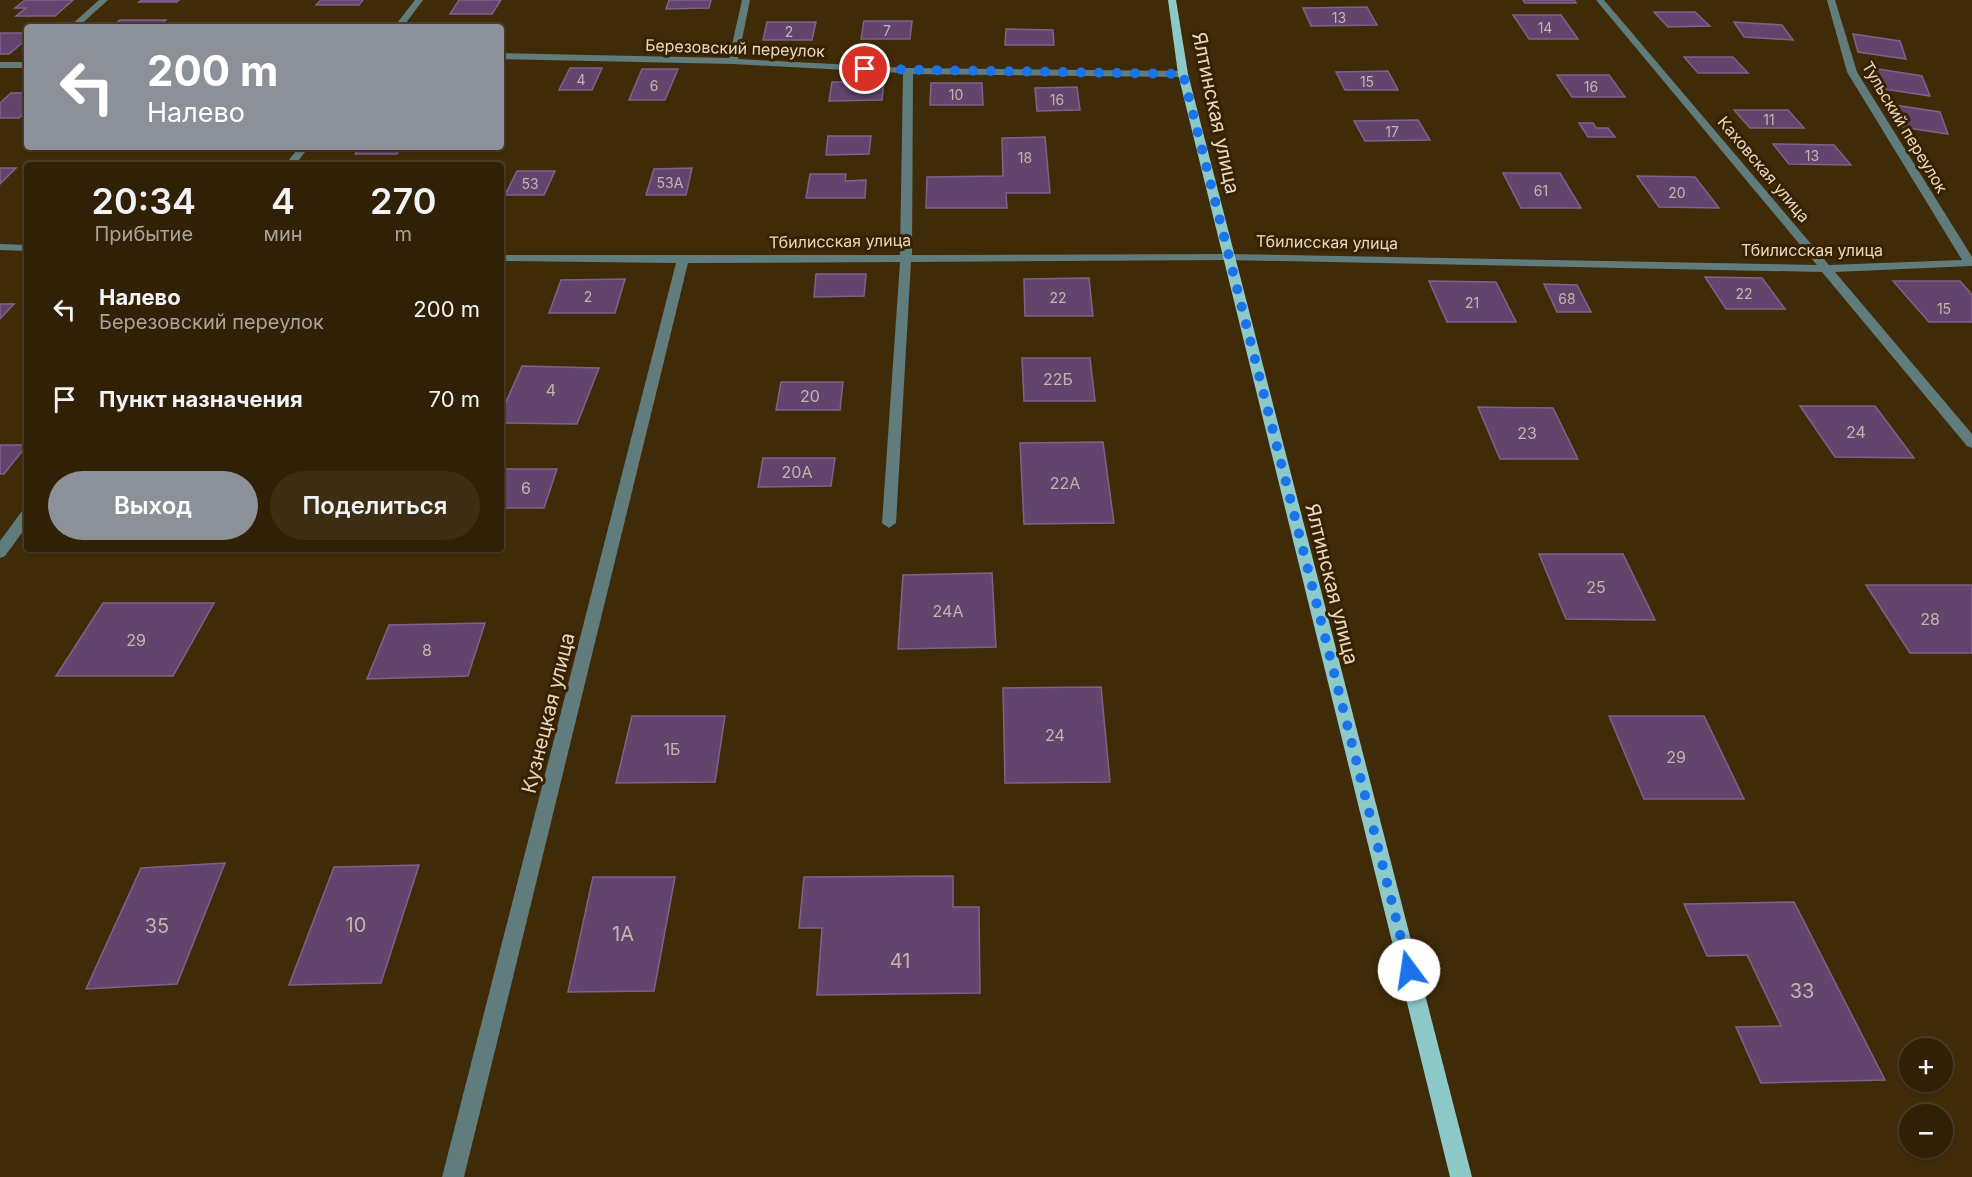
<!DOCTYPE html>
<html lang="ru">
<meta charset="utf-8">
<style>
body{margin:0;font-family:Inter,sans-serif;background:#3c2d14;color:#f1f3f6;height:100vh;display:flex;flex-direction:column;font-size:22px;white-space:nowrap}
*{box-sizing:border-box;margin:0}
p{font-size:20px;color:#a8a39b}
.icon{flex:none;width:33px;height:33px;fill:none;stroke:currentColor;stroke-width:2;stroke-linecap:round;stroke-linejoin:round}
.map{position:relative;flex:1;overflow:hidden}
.drawer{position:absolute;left:24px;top:162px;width:480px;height:390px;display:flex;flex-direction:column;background:#302006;border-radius:6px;box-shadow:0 2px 4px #0004,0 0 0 2px #4b3e28}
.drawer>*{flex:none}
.top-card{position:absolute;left:24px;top:24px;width:480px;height:126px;border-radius:6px;box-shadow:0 2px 4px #0004,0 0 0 2px #4b3e28;background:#8c9099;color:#fff;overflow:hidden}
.controls{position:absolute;left:1899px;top:1038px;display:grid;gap:12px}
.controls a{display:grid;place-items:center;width:54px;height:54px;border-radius:50%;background:#302006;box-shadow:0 2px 4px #0004,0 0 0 2px #4b3e28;font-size:30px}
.pin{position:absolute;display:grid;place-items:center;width:51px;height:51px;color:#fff;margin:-26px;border:3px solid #fff;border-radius:50%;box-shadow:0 2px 6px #0007}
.me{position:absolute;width:66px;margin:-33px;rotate:346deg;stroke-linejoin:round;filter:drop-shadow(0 0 4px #0008)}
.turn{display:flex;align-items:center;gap:21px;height:126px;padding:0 24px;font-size:27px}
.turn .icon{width:78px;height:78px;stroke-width:2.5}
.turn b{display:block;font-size:42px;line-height:51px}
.eta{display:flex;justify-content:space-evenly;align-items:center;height:102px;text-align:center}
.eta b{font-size:36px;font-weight:600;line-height:42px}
.primary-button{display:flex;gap:12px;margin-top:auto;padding:12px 24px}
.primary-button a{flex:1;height:69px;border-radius:36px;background:#8c9099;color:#fff;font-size:24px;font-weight:600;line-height:69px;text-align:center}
.primary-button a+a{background:#3c2d14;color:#f1f3f6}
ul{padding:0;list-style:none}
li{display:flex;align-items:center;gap:18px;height:90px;padding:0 24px}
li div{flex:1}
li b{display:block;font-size:22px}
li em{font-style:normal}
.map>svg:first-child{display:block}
.building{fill:#61456d;stroke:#7e628b;stroke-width:1.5}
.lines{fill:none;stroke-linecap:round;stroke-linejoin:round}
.minor{fill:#607c7c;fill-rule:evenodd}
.major{fill:#8dc9c8;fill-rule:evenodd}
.route{stroke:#1a73e8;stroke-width:10;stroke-dasharray:0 18}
.labels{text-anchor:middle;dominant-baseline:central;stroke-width:6;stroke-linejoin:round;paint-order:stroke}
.far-number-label{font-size:14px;fill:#c7b3ac}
.far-street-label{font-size:16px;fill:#e9d8c1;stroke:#362100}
.number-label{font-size:16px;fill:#c7b3ac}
.street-label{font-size:20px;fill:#e9d8c1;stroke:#362100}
.near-number-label{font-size:20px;fill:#c7b3ac}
</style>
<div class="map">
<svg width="1972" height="1177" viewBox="0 0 1972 1177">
<rect width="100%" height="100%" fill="#402b08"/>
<path class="building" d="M25 0H73L55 16H16L26 8H15Z
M142 0H179L177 2H139Z
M321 0H363L359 5H316Z
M459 0H501L492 14H450Z
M669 0H711L709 8 666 9Z
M1523 0H1574L1576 3H1525Z
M1367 7 1377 25 1311 26 1303 8Z
M1654 12H1695L1710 26 1668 27Z
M1513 15H1561L1578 39H1529Z
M120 20H166L158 27H111Z
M864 21H912L910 39H861Z
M767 22H816L812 40H763Z
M1734 22 1782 25 1793 40 1744 37Z
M298 23H346L343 27H294Z
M1006 29 1053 30 1054 45H1005Z
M0 33H27V39L9 54H0Z
M1853 34 1900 41 1906 59 1858 52Z
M1684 57H1733L1748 73H1698Z
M570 68H602L592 90H559Z
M1872 68 1922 76 1930 96 1878 88Z
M642 69H678L665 100H629Z
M1388 71 1398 90H1345L1336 72Z
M1557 75H1609L1625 97H1572Z
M832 82H884L882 100 829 101Z
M931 83H982L983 105H930Z
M1077 87 1080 110 1037 111 1035 88Z
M11 93H27V111L19 118H0V103Z
M1888 104 1940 112 1948 134 1895 126Z
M1734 110H1788L1804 128H1750Z
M1418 120 1430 140 1365 141 1354 121Z
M1579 123H1593L1596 128H1608L1615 137H1588Z
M828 136H871L869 154 826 155Z
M1045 137 1050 193H1006L1007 208H926L927 177 1003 176 1002 138Z
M1773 144 1834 145 1851 165 1789 164Z
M360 147H401L397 154H355Z
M0 168H16L0 184Z
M692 168 686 195H646L654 169Z
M517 171H555L544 195H505Z
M1503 173H1560L1581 208H1521Z
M810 174H846L845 181 866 180 865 198H806Z
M1637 176 1695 177 1719 208 1659 207Z
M816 274H866L864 296 814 297Z
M1705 277 1762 278 1785 309H1726Z
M1089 278 1093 316H1025L1024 279Z
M625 279 615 313H549L561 280Z
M1429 281 1496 282 1516 322H1447Z
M1893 281H1960L1972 295V322H1929Z
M1544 284 1577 285 1591 312H1557Z
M0 304H14L0 319Z
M1022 358H1090L1095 401H1024Z
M522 366 599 368 577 424 501 423V413Z
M781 382H843L840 410H776Z
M1800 406H1875L1914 458 1835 457Z
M1478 407 1553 408 1578 459H1500Z
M1103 442 1114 523 1024 524 1020 443Z
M0 445H27L4 474H0Z
M763 458H835L831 486 758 487Z
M501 469H557L544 508H501Z
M1539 554H1623L1655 620 1566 619Z
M992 573 996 647 898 649 903 575Z
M1866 585H1972V653H1910Z
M103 603H214L173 676H56Z
M485 623 468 676 367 679 389 625Z
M1101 687 1110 782 1005 783 1003 688Z
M632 716H725L715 782 616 783Z
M1609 716H1704L1744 799H1644Z
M225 863 177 984 86 989 141 868Z
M419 865 381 983 289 985 334 867Z
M953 876V907H979L980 993 817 995 822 928H799L804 877Z
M593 877H675L654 991 568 992Z
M1794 902 1885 1080 1761 1083 1736 1027 1781 1026 1747 955 1707 956 1684 904Z"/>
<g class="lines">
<path class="minor" d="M99 0H108L78 27H69Z
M415 0H423L403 27H394Z
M742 0H750L738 59 908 68 1183 71 1188 74 1183 77 913 74 912 255 1228 254 1817 265 1596 0H1604L1829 265 1962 260 1847 72 1827 0H1835L1857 72 1972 257V266L1835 272 1972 434V448L1967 446 1822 272 1228 260 911 262 896 523 889 528 882 523 900 262 688 263 464 1177H442L676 263 501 261V255H900L903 73 733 64 501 59V53L729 58Z
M0 62H27V68H0Z
M299 147H309L295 165H285Z
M0 244 27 245V251L0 250Z
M27 510V526L5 556 0 558V541L22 511Z"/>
<path class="major" d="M1168 0H1176L1188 74 1472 1177H1450L1178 74Z"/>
</g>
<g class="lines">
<path class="route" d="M865 69 1183 74 1409 970"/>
</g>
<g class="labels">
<g class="far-number-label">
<text x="1339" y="17">13</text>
<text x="1545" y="27">14</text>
<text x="887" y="30">7</text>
<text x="789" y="31">2</text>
<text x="581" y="79">4</text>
<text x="1367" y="81">15</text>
<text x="654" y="85">6</text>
<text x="1591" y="86">16</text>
<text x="956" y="94">10</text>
<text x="1057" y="99">16</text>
<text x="1769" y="119">11</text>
<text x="1392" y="131">17</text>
<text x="1812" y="155">13</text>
<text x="1025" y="157">18</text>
<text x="670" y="182">53А</text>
<text x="530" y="183">53</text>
<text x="1541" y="190">61</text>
<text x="1677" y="192">20</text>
<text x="1744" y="293">22</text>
<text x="588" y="296">2</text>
<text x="1058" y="297">22</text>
<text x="1567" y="298">68</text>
<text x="1472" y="302">21</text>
<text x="1944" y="308">15</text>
</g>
<g class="far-street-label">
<text transform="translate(735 48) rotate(2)">Березовский переулок</text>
<text transform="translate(1905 127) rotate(59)">Тульский переулок</text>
<text transform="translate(1764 169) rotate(50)">Каховская улица</text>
<text transform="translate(840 241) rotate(-1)">Тбилисская улица</text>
<text transform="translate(1327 242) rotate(1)">Тбилисская улица</text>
<text x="1812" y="250">Тбилисская улица</text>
</g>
<g class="number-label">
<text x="1058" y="379">22Б</text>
<text x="551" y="390">4</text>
<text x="810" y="396">20</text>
<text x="1856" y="432">24</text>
<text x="1527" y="433">23</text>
<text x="797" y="472">20А</text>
<text x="1065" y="483">22А</text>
<text x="526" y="488">6</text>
<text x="1596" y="587">25</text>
<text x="948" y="611">24А</text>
<text x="1930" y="619">28</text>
<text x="136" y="640">29</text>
<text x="427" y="650">8</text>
<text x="1055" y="735">24</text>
<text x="672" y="749">1Б</text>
<text x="1676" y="757">29</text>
</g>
<g class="street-label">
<text transform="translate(1216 113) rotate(78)">Ялтинская улица</text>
<text transform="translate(1332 584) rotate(76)">Ялтинская улица</text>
<text transform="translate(548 713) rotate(-76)">Кузнецкая улица</text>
</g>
<g class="near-number-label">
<text x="356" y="925">10</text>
<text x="157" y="926">35</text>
<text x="623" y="934">1А</text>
<text x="900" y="961">41</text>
<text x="1802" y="991">33</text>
</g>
</g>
</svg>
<div class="controls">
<a>+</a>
<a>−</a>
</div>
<div class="pin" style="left:865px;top:69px;background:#d93025"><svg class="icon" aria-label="arrive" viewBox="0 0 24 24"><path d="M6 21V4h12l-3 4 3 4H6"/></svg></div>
<svg class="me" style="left:1409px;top:970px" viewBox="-20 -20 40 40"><circle r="19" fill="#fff"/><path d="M0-13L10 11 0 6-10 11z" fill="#1a73e8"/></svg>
<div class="top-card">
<div class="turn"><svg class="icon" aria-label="left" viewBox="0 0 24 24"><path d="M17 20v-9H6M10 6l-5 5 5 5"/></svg><div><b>200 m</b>Налево</div></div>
</div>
<section class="drawer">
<div class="eta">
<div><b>20:34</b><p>Прибытие</p></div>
<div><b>4</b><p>мин</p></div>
<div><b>270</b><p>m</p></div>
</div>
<ul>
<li><svg class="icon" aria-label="left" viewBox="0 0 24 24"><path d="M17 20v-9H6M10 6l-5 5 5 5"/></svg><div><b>Налево</b><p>Березовский переулок</p></div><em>200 m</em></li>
<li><svg class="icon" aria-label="arrive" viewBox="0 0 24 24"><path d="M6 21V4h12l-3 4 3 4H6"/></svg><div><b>Пункт назначения</b></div><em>70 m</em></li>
</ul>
<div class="primary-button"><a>Выход</a><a>Поделиться</a></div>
</section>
</div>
